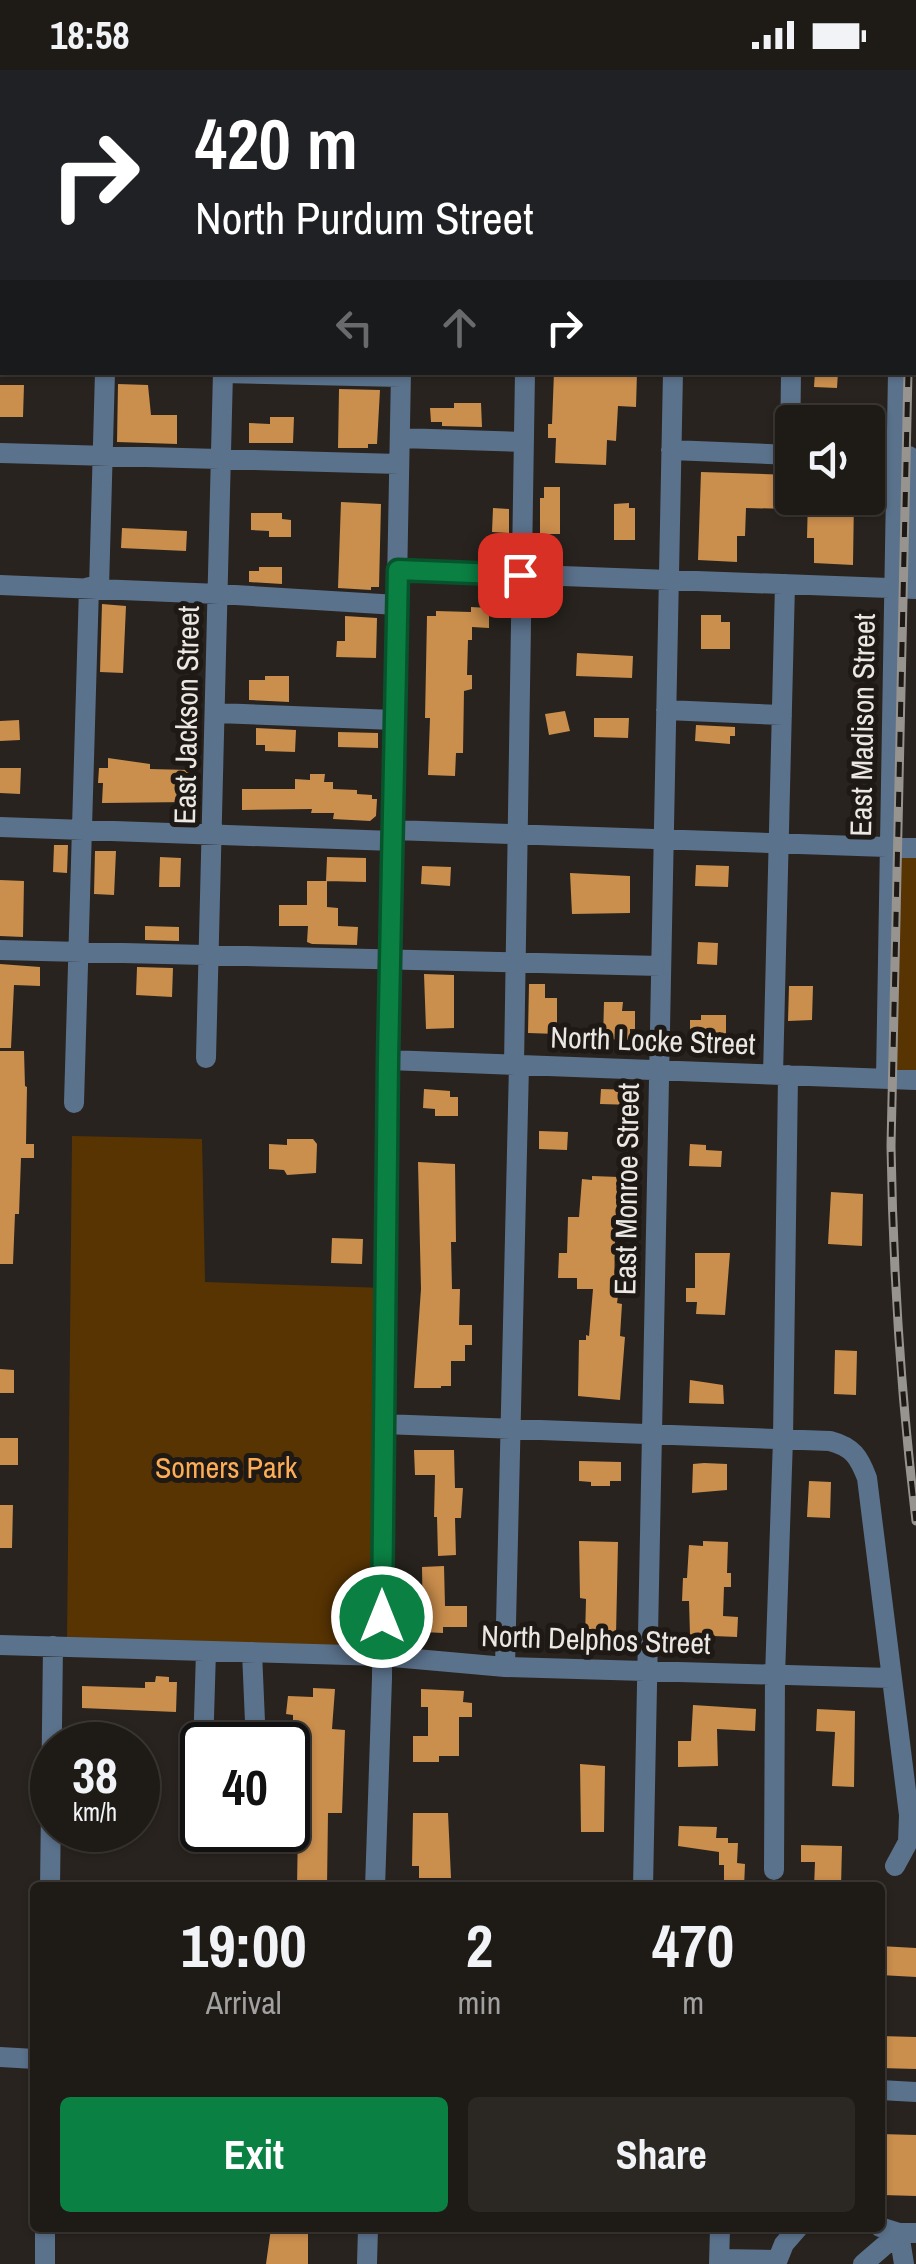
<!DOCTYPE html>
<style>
body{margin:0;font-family:"Archivo Narrow",sans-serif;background:#2b2723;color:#f1f3f6;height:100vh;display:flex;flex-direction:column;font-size:38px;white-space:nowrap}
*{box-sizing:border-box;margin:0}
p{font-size:32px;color:#a1a1a1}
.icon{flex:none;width:55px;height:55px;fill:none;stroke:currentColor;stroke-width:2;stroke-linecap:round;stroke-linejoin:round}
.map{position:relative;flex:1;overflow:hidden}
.drawer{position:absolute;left:30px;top:1812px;width:855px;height:350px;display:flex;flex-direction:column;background:#1e1a16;border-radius:10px;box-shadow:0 2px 8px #0004,0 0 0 2px #3c3835}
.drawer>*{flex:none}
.hud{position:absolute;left:0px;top:0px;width:918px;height:305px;box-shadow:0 2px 8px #0004,0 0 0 2px #3c3835;background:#202124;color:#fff;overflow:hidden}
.tools{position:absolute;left:775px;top:335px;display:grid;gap:20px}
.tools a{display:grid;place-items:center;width:110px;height:110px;border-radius:10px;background:#1e1a16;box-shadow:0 2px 8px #0004,0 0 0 2px #3c3835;font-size:50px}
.speed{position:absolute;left:30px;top:1652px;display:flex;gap:20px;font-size:50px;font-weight:700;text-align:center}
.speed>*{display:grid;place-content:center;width:130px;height:130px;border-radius:50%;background:#1e1a16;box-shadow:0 2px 8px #0004,0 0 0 2px #3c3835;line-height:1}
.speed small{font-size:25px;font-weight:400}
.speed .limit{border:5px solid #111;border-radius:15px;background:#fff;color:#111}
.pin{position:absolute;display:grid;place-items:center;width:85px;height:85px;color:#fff;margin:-42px;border-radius:20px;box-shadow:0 5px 15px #0006}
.me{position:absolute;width:110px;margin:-55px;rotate:0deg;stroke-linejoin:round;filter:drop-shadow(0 0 8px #0008)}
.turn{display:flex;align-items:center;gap:35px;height:210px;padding:0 30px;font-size:45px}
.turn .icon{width:130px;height:130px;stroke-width:2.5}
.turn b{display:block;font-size:70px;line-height:85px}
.lanes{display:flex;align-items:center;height:95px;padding:0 30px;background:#0003;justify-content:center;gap:50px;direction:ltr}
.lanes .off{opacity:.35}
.eta{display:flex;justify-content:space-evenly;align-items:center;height:170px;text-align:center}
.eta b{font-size:60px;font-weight:700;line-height:70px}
.primary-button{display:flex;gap:20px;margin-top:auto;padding:20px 30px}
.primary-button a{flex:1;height:115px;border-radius:10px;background:#0b8043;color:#fff;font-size:40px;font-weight:700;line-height:115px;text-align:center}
.primary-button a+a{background:#2b2723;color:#f1f3f6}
.status{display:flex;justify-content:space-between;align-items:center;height:70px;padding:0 50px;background:#1e1a16;direction:ltr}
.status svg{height:28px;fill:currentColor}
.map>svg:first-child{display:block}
.green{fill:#593403}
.building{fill:#ca8e4d}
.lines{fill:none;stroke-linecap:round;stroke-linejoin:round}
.minor{stroke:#5b728c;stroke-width:20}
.major{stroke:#91c1f7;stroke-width:25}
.rail-casing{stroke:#97938f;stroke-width:9}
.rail{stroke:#1e1915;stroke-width:5;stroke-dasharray:15;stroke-linecap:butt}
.route-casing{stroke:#07532c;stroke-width:25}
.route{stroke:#0b8043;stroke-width:18}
.labels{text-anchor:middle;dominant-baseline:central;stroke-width:10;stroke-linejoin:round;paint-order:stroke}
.street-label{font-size:30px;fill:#ebe8e4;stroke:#1e1915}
.park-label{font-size:30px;fill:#fdad55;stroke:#1e1915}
</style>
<div class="status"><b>18:58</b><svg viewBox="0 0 49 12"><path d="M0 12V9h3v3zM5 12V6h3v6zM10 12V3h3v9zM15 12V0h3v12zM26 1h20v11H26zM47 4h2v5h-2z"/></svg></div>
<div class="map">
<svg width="916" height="2194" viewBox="0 0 916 2194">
<rect width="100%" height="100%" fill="#28231e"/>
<path class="green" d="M898 778H916V1010L886 1008Z
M72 1066 202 1069 205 1212 385 1218 382 1586 67 1576Z"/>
<path class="building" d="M554 302H637L636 337 618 336 616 371 607 370 606 395 555 393 556 368H548V354H552Z
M815 302H838L837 318 814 317Z
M118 314 148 315 151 345H177V374L117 372Z
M0 315H24L23 347H0Z
M339 319 380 320 377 374H368V378H338Z
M454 333H481L482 357 442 356V352H431L430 338H454Z
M270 347H294L293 373H249V353L270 354Z
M701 402 792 405V439L746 438 745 466H737V492L698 490Z
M544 417H560V464H540V428H544Z
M808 428H854L853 495 814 493V468H807Z
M341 432 381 434 379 517H371V520L338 518Z
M629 433V438H635V470H614V434Z
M493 438 509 439V463L492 462Z
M251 443H282V449L291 450V467H269V461L251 460Z
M122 458 187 461 186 481 121 478Z
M259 497H282V514L249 512V501H259Z
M102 534 126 536 123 603 100 602Z
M471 537 489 538V558L472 557V570H468L467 605H472V619L464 621 463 683H456L455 706 428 705 430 648H425L427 546H436V541L471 542Z
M701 545H721V552H730V579H701Z
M345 546 377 548 376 588 336 587 337 571H345Z
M577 583 633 586 632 608 576 606Z
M265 606H289V632L249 630V610H265Z
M565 641 570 661 549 665 545 644Z
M594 648H629L628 668 594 667Z
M19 650 20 670 0 671V651Z
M696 655 735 657V666H730V674L695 671Z
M256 658 296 660 295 682 265 681V675H256Z
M338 662 378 663V678L338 677Z
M108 688 150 694V699L189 700V732L102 733 103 713H98L99 698H108Z
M0 698H21L20 724 0 723Z
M310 704H325L324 712H333V719L357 720V724L372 725V729H377L376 746 370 751 333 749 334 743H311L312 739 242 740V719H295V709L310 710Z
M54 775H68L67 803 53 802Z
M95 781H116L114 825 94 824Z
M160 787 181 788 180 817H159Z
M327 787 366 788V812L326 811Z
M696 795 729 796 728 817 695 816Z
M422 796 451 797 450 816 421 814Z
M570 803 630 806V843L572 844Z
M0 810 24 811 23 867 0 866Z
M307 811H327V837L338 838V856L358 857 357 875 312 874 307 872 308 856H279V835H307Z
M145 856 179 857V871L145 870Z
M698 872 718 873 717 895 697 894Z
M0 894 40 897V916L14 915 11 978H0Z
M137 897 173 898 172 927 136 925Z
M424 904 454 905V958L426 959Z
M529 914H545V928H557V964L528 963Z
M789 916H813L812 950 788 951Z
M604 932H623L622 941H635V959H630V970L603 969Z
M701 945H726V972L694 971V966H690V950H701Z
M0 981H24L25 1016 27 1017 26 1074H34V1088H21L19 1144H15L13 1194H0Z
M424 1019 450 1021V1027H458V1046H435V1039L423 1038Z
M601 1019 634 1020V1035L600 1034Z
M539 1061 568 1062 567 1080 539 1079Z
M287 1069H313L317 1074 316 1103 287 1105 284 1100 269 1099V1074L287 1075Z
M690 1074 706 1075V1080L722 1081 721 1097 689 1096Z
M418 1092 455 1094 456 1172H451L452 1219H460L459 1255H472V1275H465V1291H451V1316H441V1318H414L421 1219Z
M592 1106 619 1107V1114L623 1115 620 1148H626V1166L615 1170 614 1226H618L617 1233 622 1234 620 1266 625 1267 620 1330 578 1326 579 1270H586V1265L589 1266 593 1219H577V1208H558L559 1183H567L568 1147H579L582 1109 592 1110Z
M831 1122 863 1124 862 1176 828 1174Z
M332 1168 363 1169 362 1194 331 1193Z
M695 1183H730L725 1245 696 1244 697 1232H686V1218H695Z
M835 1280 857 1281 856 1325 834 1324Z
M0 1299 14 1300V1323H0Z
M690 1310 723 1315 724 1334 689 1333Z
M0 1368H18V1395H0Z
M414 1380H454L455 1418H463L461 1448H455L456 1485 438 1486 437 1447H434L435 1405H415Z
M579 1391 621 1392V1411H610V1416H591V1412L579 1411Z
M704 1393 727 1394V1420L692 1423 693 1394Z
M809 1411 831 1412 830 1448 807 1447Z
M0 1435H13L12 1478H0Z
M579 1471 618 1472 616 1565 608 1564 607 1569H585L586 1529 580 1528Z
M703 1471 728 1472 727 1503H731V1517H724L723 1546 738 1547 737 1567 690 1565 689 1531H682L683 1508H687L689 1475 703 1476Z
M444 1496 445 1536H467V1557H443V1563L423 1562 422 1497Z
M156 1606 169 1607V1612H177L176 1642 82 1638V1616L145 1618V1612H155Z
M313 1618 335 1619 332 1659 345 1660 342 1743H328L327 1818H297L298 1754H307L308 1680H293V1645L286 1644 288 1626 313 1627Z
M421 1619 464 1621 463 1632 472 1633V1647H459V1686H439V1692H413V1666H428V1637H421Z
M693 1635 756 1639 755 1661 717 1659 718 1696 678 1697V1671H691Z
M817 1639 855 1641 854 1717 832 1716 835 1662 816 1661Z
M580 1694 605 1696 604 1762H581Z
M413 1743H448L451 1808H419V1796H412Z
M679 1756 717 1757 716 1768H728V1773H738L737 1793 745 1794 744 1818H724V1795H719V1782L678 1776Z
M801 1775 842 1776 841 1818H814L815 1792H801Z
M880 1876 916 1878V1907L880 1905Z
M880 1966 916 1967V1999L880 1998Z
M880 2064 916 2065V2126L882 2125Z
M271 2158H308V2194H266Z"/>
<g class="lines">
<path class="minor" d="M411 2V0
M531 2V0
M680 2V0
M797 2V0
M915 129H916
M0 248H2
M915 259H916
M223 303 401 307
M400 368 524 372
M671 380 792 385
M0 383 399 394
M790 385 791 302
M868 386H909
M398 500 916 519
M0 515 219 524 397 535
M99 518 105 302
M913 519 916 392
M666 640 782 645
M217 643 394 650
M0 757 393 771
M393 760 916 778
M0 880 660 896
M206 988 223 302
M388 990 916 1010
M514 995 525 302
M773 1005 785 514
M886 1008 898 302
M74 1033 89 517
M383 1354 830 1371C853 1377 859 1387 867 1408L909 1745 908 1772 895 1796
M0 1575 382 1586 505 1597 890 1608
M252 1582 256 1675
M505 1597 519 995
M202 1714 206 1581
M774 1800 775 1606 783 1369 788 1005
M50 1818 53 1576
M375 1818 382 1608 388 990 401 302
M643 1818 673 302
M0 1987 35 1989
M880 2020 916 2022
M880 2157 899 2163H916
M720 2189 776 2190
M45 2194V2158
M367 2194 368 2158
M719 2194 720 2158
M776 2194 784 2174 798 2158
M863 2194 899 2163 904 2194"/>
<path class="major" d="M844 0 907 2"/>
<defs>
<path id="rail" d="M913 0V2
M908 302 891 1076C893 1202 901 1326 916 1451"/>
</defs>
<use href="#rail" class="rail-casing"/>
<use href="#rail" class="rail"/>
</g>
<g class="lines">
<defs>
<path id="route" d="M382 1547 388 990 398 500 520 505"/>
</defs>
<use href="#route" class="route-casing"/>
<use href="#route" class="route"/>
</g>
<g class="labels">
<g class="street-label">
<text transform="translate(186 645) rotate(-89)">East Jackson Street</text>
<text transform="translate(862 655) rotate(-89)">East Madison Street</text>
<text transform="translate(653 970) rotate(2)">North Locke Street</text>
<text transform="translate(626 1119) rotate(-89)">East Monroe Street</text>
<text transform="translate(596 1569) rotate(2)">North Delphos Street</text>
</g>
<g class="park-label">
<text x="226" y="1397">Somers Park</text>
</g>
</g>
</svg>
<div class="tools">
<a><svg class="icon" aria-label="sound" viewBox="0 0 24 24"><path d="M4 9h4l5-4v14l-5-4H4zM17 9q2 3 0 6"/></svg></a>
</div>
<div class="speed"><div>38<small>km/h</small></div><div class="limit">40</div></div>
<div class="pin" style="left:520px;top:505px;background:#d93025"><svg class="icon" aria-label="arrive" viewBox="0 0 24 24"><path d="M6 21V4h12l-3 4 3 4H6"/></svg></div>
<svg class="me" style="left:382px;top:1547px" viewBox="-20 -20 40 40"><circle r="17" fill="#0b8043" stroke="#fff" stroke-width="3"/><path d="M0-11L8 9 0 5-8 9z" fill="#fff"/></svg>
<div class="hud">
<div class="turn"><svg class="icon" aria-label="right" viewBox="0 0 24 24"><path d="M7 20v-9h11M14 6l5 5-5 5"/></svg><div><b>420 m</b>North Purdum Street</div></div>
<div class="lanes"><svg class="icon off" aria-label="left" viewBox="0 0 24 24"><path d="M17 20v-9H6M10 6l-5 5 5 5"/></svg><svg class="icon off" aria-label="ahead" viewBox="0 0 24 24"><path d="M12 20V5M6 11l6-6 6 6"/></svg><svg class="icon" aria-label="right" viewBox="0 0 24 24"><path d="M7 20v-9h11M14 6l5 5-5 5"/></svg></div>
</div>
<section class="drawer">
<div class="eta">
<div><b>19:00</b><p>Arrival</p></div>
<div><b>2</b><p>min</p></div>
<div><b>470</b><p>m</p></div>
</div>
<div class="primary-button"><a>Exit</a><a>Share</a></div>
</section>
</div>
